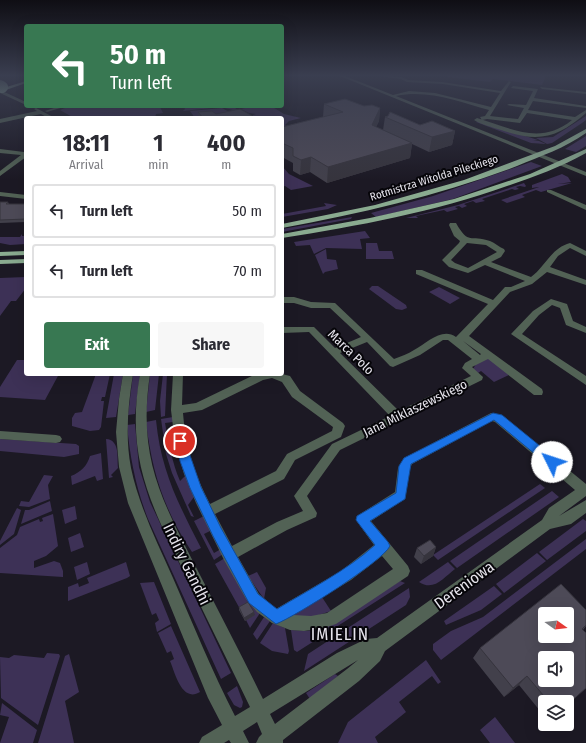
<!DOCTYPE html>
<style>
body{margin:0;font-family:"Fira Sans Condensed",sans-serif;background:#f7f7f7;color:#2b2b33;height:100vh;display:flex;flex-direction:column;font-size:15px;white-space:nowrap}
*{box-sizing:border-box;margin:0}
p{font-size:13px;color:#7c7c81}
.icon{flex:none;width:22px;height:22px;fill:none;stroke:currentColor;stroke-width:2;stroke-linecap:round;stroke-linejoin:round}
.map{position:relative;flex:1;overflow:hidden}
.details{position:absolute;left:24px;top:116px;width:260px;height:260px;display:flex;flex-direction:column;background:#fff;border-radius:4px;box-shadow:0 4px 16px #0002}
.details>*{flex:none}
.hud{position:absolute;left:24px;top:24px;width:260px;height:84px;border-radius:4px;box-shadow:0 4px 16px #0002;background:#387852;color:#fff;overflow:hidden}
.needle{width:26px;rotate:104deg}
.fabs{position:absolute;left:538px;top:607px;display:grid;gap:8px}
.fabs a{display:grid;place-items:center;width:36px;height:36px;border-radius:4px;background:#fff;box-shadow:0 4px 16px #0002;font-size:20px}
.pin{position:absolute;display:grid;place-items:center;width:34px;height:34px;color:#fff;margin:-17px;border:2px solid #fff;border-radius:50%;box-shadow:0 1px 4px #0007}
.me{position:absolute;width:44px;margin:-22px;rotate:311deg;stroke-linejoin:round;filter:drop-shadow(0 0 3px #0008)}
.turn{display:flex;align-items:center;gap:14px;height:84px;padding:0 20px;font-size:18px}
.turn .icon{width:52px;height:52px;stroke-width:2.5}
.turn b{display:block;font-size:28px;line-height:34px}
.eta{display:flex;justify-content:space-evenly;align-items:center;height:68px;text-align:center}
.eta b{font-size:24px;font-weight:700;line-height:28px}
.action{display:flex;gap:8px;margin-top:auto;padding:8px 20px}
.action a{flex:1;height:46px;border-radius:4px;background:#387852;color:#fff;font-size:16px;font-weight:700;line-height:46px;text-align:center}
.action a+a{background:#f7f7f7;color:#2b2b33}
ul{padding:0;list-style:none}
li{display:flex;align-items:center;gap:12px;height:54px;margin:0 8px 6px;padding:0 12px;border:2px solid #e1e1e2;border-radius:4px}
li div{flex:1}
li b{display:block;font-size:15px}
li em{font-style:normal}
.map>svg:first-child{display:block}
.green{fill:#3d3156}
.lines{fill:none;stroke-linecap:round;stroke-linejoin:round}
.minor{fill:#526255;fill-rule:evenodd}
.major{fill:#8aab90;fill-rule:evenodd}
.highway{stroke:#9fc9a8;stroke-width:12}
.wall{fill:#42404b}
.shaded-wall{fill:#36343d}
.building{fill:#4d4a57;stroke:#36343d;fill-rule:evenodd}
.route{fill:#1a73e8;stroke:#114b97}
.labels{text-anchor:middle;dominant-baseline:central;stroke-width:4;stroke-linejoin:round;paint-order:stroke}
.far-street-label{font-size:11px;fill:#e6e4ec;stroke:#060509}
.street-label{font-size:13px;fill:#e6e4ec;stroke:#060509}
.near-street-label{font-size:16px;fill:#e6e4ec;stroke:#060509}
.near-neighbourhood-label{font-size:17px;letter-spacing:1px;fill:#e6e4ec;stroke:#060509}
</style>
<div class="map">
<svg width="586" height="743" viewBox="0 0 586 743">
<rect width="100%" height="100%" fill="#1c1924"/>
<path class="green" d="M449 76H546L542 85 493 79 490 82 448 77Z
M70 106H169L160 107 163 113 156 114 155 118H74L60 110Z
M183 106H271L284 114 301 118 289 121 285 125 288 127 282 128V118H253V115L256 114 249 113 241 109 245 108 242 106 235 108 238 110 237 111 221 107 183 111 185 109Z
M222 108 240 118H195L190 111Z
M586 116V120L582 123 552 143 547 144 536 138 553 137Z
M478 121 538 140H533L539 141 546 144 531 143 476 122Z
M586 136V146L576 152 565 149Z
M531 162 542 166 453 199 376 217 371 213 433 196Z
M282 166 289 174 313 186 291 190 285 186 282 187Z
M562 174 568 177 571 182 532 188V185Z
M524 183 526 186 525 187 520 186 516 187 519 189 515 190 512 189 482 199 485 201 476 203 473 201 464 204 467 206 462 208 459 206 455 207 458 209 447 212 444 210 416 216 418 218H406L458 205Z
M572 183 541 192 536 190 522 195 525 197 507 203 501 200 545 185Z
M324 203 337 205 328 209 282 217V214L326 206Z
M352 217 351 219 282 232V229Z
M365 231 370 238 360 239 362 249 326 248 314 254 310 245 296 246 294 242Z
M22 234V236H26V244L10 245 0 243V237H20Z
M366 243H377L379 251H392L394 259H366Z
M326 249 327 259 336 260 338 269 325 272 323 274 315 255Z
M26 277V288L16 301H11L0 316V278Z
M372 286H378L406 305 407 308 402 310 396 309 369 289Z
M439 287 460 298 450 304 429 292Z
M487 357 511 374 494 382 481 371 478 373 473 369 476 364Z
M17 360H26V374H59L45 400 0 397V387Z
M96 374H110L105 397H102L101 401H104L101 427 99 430 90 431 72 426V418L75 413 82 412Z
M114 374H123L116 417 106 418Z
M133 374H140L135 414 128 415Z
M150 374H159L155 410 146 412Z
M163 374H167L165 416 161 417 160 401Z
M173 417V422L165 423C169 444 172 462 180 481L186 475 194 497 188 505 194 517 191 516 172 473 166 454 161 419Z
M156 420C161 471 178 503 201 548L192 552C164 510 152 472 146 422Z
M135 424 139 467 150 502 231 673 221 679 148 519C136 488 130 458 127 425Z
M0 439 76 444 79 446V454L64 457 0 451Z
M106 439C120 440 117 457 118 468L111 475 113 477 109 478Z
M101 453 103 479 97 481 95 476 72 485 71 476C81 472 87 466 90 456Z
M44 475 53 476 48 485 50 499 29 507 19 506 21 501 29 502Z
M540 484 545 488 438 560 433 555Z
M552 491 559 497 457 568 450 561Z
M50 501 52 511 21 524 25 510H29Z
M75 506 77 519 65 524 62 510Z
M17 508 21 510 14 534 0 545V541Z
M53 514 58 546 46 556 34 561V568L54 561 60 563 63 571V577L0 573V548L17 535 20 527 39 519 40 522 43 521 42 518Z
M204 516 210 531 204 534 214 553 221 549 223 554 214 560 194 521Z
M583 519 586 521V531L547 560 539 552Z
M80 533 84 547 71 552 68 538Z
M586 539V549L441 660 433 650V644L451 631 483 617Z
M537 553 546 561 504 593 496 584Z
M225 558 260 613 250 628 246 620 254 615 240 609 215 564Z
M87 562 90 574 77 580 74 567Z
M126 562 130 576 127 578 68 601V587L78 583 79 587 89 583 87 578Z
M448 562 455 569C444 577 434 592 419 582Z
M257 572 266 588 264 599 248 576Z
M400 581 405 583 297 652 294 650 291 630 307 631 326 627Z
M154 582 171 624 157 632 155 623 159 620 156 613 152 615 140 583Z
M494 586 502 594 481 610 446 625 444 621Z
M409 588 410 597 406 605 304 671 308 654Z
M320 594 331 611 316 616H294L292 612Z
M264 617 270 621 257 640 253 634Z
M273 623 285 628 289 651 288 654 272 651 260 643Z
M171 626 200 692C182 703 175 673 170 661L174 659 171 651 167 653 158 633Z
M47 653 59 654 60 656 38 725 1 698 0 657 9 658 14 655 44 658Z
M69 654 79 692 65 701 74 743H38L65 656Z
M426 660 441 682 438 684 432 676 399 702 406 712 375 737 378 743H338L348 722Z
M335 674 338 676 310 699 306 693Z
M237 686 243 702 242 707 240 708 234 705 227 693Z
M2 703 37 730 33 743H0L9 717 0 715Z
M495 717 515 743H490L480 730Z"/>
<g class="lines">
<path class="minor" d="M340 76H345L393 95 409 91 435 93 491 107 500 93 443 84 407 82 401 79 380 76 402 77 408 80 442 82 501 91 509 81 511 82 490 116 518 119 524 108 507 105 509 104 526 105 533 91 511 88 513 86 538 89 534 98 586 106V108L533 101 528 110 575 117 586 110V113C557 138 539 143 501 130 492 127 482 125 474 120L477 118C511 128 540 146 572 120L527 113 520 123 487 119 482 120 480 117 485 116 489 110C459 102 428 89 396 96L586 172V176Z
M540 87 586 92V94L542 89Z
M0 90 26 102V105L0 93Z
M60 106H67L47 112 45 111Z
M36 108 55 118H48L41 114 0 123V119L37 111 34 109Z
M0 149 24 152 26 153V157L0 176V171L21 155 0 153Z
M547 190H551L586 205V210L547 192Z
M0 192 26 195V199L0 196Z
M450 223H456C469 246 470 234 490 241 495 243 499 247 504 249L505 251 501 257 491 262 531 277C545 267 551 248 570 243L586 251V256L570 248 558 256 550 267 586 280V285L547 272 532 284 510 292 469 336 542 389 543 392 542 395H534L488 359 472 367 483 377 482 380 340 450 307 496 317 513 316 517 287 530 238 557 259 594 276 609 341 571 374 545 356 520 357 516 395 492 398 468 404 458 491 413 502 415 586 484V496L559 516 586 500V513L571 524 550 529 385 651 380 661 359 681 283 740V743H256L259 737 262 734 257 722 243 731 249 743H231L229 740 224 743H199L202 737 222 725 208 698 128 503 119 467 116 432 119 399 123 374H133C128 405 125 437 131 468 139 506 157 542 173 578 193 624 212 671 235 716L250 707C230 665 209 624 189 582 152 507 125 461 140 374H150C137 460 163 502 200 575 221 616 243 658 263 699L337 653 366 639 377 638 542 520 549 508 575 490 495 422 492 421 412 464 410 468 405 499 371 521 408 566 410 571 408 576 336 624 324 628 304 631 290 630 272 623 257 612 246 599 224 560 196 503 184 474 175 443 171 410 173 374H183L182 405 196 403 256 374H282L290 376 300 391 343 423 345 426 341 437 295 460 284 479 215 514 232 546 277 522 303 511 294 496 332 444 390 416 309 332 282 333V327H314L335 348 361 337 330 308H311L294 303H282V297H294L311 302 335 303 394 359C401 356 408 354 414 350 427 343 442 327 456 337L488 304 416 274V270H422L493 300 505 287H511L525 281 485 265 468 273 449 267 442 260 459 243 460 241 454 236 449 225ZM467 243 486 245 497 252 468 268 455 263 451 260ZM443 340H448L472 359 465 363 462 368 471 376 399 411 340 353 367 342 390 366 393 367 420 355ZM463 341 481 354 480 355ZM272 378 282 382 292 397 333 427 332 431 287 454 276 471 210 504C195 476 185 445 183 413L202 410 263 380ZM382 556 393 569 327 613 311 616 293 615 351 580ZM358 660 347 669 275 724 270 714Z
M551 299 567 304 573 321 586 327V333L566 325 560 308 552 305 539 315 522 334 586 376V385L511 334 533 311Z
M0 431 56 435 60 436 62 439 60 442 56 443 0 439Z"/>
<path class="major" d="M26 81V83L0 92V89Z
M586 129V133C565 148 541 156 517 166 441 195 362 213 282 228V224L375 205 464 180 555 146Z
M586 149V153C561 167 534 177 507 186 434 212 358 226 282 238V234L370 218 454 199 530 174Z
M26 251V255L0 256V252Z
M26 259V263L0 264V260Z"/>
<path class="highway" d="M0 86 2 87"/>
</g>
<path class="wall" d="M324 104 380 108 379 121 376 127 383 130 385 117 420 125 455 131 452 145 429 152 412 144 410 158 327 183 310 172 300 175 293 171V163L282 157V127L323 117Z
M198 112 203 118H199Z
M0 202H8L9 204H26V222L0 223Z
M436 547 433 556 421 564 414 557 417 548Z
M239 607 255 615 245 621 239 610Z
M586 610V626L583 630 567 702H545V717L519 685 504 697 473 658 480 648Z"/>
<path class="shaded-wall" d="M380 108 379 121 370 139 372 125Z
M455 131 452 145 429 152 432 137Z
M412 143 410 158 327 183 328 167Z
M311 157 310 172 300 175 301 160Z
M436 547 433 556 421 564 424 556Z
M254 612 255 615 245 621 244 618Z
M527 676 519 685 504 697 513 688Z"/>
<path class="building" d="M345 99 364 106 372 105 380 108 372 125 412 143 328 167 311 157 301 160 293 156V148L282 143V127L343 112 324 104Z
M240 109 256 118H203L198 112 212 111 216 114Z
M390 112 420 125 432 121 455 131 432 137 385 117 388 116Z
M0 202H8L6 204H26V219L0 220Z
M430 540 436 547 424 556 417 548Z
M561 584 586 610V625L582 629 586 633V688L567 705V702H549L527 676 513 688 480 648ZM545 614H567V636H545ZM545 658H567V680H545Z
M248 602 254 612 244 618 239 607Z"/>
<linearGradient id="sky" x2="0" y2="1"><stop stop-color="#0f0e14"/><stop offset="0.42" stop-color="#3a3e50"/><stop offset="1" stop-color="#3a3e50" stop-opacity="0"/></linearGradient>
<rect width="586" height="180" fill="url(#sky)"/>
<path class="route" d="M493 413 502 415 556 459 557 462 556 465H548L494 420 411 464 405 499 370 521 388 542 390 546C382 562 296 616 276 624L249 603 213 536 190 488 180 461 175 441 177 438H184L201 487 221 528 258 594 277 609C310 589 346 571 375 545L356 520 357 516 396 493 399 466 404 458Z"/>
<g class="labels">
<g class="far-street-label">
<text transform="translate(434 178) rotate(-17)">Rotmistrza Witolda Pileckiego</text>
</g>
<g class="street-label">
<text transform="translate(351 352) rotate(44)">Marca Polo</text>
<text transform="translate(415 408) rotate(-26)">Jana Miklaszewskiego</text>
</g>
<g class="near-street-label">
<text transform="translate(187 564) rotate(64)">Indiry Gandhi</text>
<text transform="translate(464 585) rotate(-36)">Dereniowa</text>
</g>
<g class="near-neighbourhood-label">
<text x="340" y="634">IMIELIN</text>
</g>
</g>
</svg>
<div class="fabs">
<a><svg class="needle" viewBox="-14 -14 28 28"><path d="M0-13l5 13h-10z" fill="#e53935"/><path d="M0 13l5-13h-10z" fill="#7c7c81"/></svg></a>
<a><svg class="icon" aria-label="sound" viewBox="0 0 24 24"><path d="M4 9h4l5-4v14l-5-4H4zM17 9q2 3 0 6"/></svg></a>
<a><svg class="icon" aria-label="layers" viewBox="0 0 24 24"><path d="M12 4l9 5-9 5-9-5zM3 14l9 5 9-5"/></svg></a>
</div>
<div class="pin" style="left:180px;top:441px;background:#d93025"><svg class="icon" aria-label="arrive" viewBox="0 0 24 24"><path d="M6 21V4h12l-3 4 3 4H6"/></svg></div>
<svg class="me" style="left:552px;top:462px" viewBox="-20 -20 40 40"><circle r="19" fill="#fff"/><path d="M0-13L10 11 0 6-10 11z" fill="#1a73e8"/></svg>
<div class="hud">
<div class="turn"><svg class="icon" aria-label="left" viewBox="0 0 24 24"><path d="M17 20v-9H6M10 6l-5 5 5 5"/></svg><div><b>50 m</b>Turn left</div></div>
</div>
<section class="details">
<div class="eta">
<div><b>18:11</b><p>Arrival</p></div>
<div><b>1</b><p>min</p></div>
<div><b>400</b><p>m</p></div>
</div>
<ul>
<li><svg class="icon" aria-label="left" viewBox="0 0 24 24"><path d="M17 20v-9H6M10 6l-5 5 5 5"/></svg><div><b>Turn left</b></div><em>50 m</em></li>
<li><svg class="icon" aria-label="left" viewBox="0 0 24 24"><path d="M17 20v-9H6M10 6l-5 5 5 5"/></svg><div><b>Turn left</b></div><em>70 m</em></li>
</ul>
<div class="action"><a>Exit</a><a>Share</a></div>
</section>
</div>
